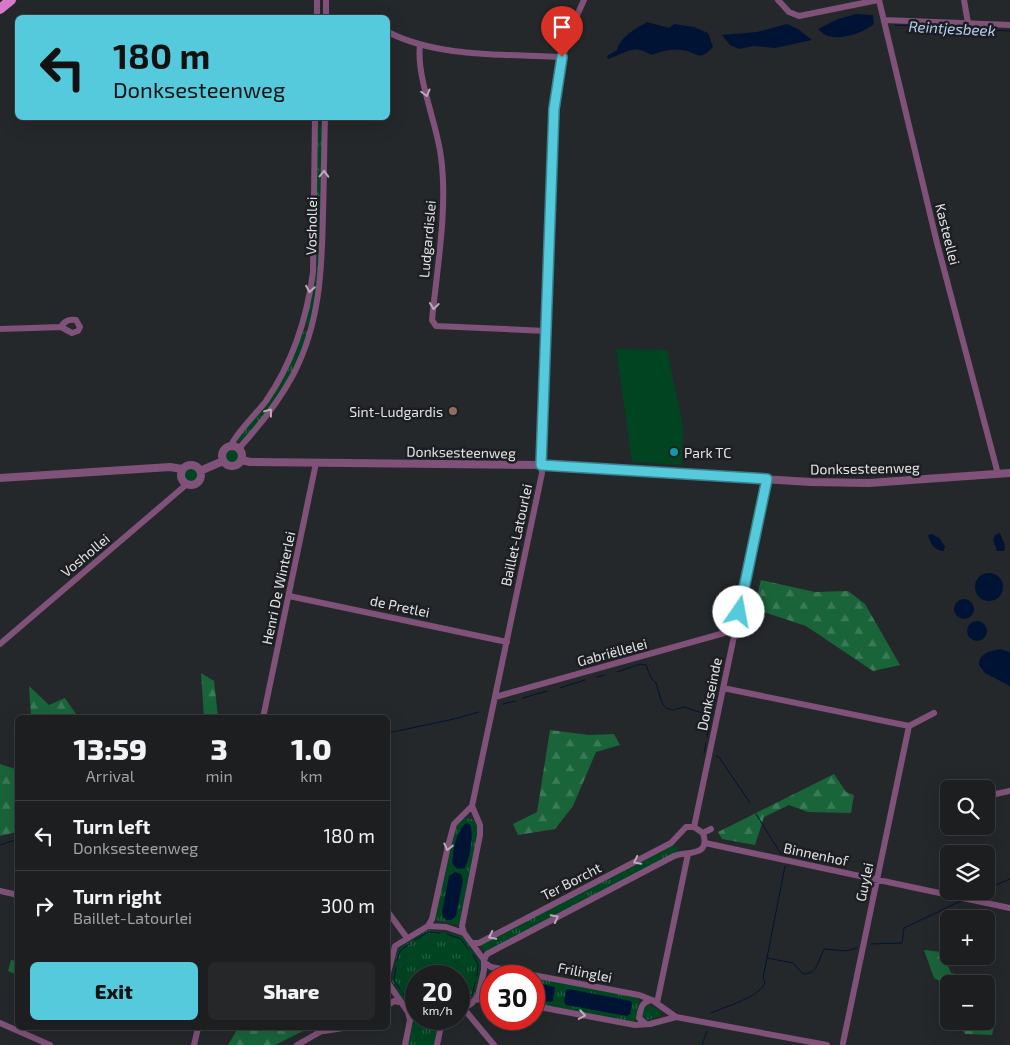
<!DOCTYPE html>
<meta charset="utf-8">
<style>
body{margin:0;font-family:"Exo 2",sans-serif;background:#252729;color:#f1f3f6;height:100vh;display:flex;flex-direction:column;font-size:19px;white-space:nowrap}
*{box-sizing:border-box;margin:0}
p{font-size:16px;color:#a0a2a5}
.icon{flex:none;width:28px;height:28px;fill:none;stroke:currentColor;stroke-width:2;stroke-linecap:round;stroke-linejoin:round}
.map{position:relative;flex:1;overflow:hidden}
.panel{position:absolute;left:15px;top:715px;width:375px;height:315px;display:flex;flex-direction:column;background:#1c1e20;border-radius:8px;box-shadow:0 5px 20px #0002,0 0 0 1px #3a3c3e}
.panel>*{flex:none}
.hud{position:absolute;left:15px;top:15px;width:375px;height:105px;border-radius:8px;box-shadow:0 5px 20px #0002,0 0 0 1px #3a3c3e;background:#54cadc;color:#111;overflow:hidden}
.buttons{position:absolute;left:940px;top:780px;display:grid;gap:10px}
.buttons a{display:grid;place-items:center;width:55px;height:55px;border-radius:8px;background:#1c1e20;box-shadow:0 5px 20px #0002,0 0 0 1px #3a3c3e;font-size:25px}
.speed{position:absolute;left:405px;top:965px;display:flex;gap:10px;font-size:25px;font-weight:700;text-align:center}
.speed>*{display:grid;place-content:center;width:65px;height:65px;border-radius:50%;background:#1c1e20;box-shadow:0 5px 20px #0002,0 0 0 1px #3a3c3e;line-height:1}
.speed small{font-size:12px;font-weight:400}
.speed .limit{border:8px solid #d22;background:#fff;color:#111}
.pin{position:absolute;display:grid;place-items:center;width:42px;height:42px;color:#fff;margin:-51px -21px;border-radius:50% 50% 50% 0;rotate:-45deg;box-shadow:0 0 5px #0007}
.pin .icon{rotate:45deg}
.me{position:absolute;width:55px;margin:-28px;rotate:12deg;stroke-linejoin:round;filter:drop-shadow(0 0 4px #0008)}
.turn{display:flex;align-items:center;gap:18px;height:105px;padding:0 15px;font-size:22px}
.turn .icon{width:65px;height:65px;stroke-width:2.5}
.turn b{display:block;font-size:35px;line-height:42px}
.eta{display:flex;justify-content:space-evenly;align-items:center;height:85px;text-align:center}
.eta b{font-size:30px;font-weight:800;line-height:35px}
.action{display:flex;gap:10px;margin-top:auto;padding:10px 15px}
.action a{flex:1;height:58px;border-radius:8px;background:#54cadc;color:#111;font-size:20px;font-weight:800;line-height:58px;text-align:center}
.action a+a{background:#252729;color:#f1f3f6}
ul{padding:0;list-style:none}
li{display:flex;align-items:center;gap:15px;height:70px;padding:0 15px;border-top:1px solid #3a3c3e}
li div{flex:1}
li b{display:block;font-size:19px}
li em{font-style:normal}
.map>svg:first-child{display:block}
.grass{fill:url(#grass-tufts)}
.forest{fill:url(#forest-firs)}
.garden{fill:#042}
.water{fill:#001335}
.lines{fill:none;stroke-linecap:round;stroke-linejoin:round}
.stream{stroke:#001335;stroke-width:1}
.minor{stroke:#805279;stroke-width:6}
.tertiary{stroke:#805279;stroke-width:8}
.primary{stroke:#d878ca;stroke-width:10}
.oneway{stroke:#bbaaba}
.route-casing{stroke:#37838f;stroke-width:12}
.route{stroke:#54cadc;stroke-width:9}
.education-dot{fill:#8d6e63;stroke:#1c1e21;stroke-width:2}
.culture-dot{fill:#0f9aa8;stroke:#1c1e21;stroke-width:2}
.labels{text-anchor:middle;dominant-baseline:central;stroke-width:5;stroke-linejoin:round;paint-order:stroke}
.street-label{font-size:14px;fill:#e2e4e6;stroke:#1c1e21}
.poi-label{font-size:14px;fill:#e2e4e6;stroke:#1c1e21;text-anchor:end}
.water-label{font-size:15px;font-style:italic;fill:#b4d1f7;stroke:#1c1e21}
</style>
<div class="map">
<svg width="1010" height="1045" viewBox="0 0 1010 1045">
<defs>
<pattern id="grass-tufts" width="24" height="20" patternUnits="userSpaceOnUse" patternTransform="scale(1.25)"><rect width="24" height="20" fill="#042"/><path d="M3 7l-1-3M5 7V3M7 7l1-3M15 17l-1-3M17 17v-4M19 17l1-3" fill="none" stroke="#255f42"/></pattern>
<pattern id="forest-firs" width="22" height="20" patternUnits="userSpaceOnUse" patternTransform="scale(1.25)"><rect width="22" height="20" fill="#1a643a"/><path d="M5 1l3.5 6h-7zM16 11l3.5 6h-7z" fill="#3b7a56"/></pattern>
</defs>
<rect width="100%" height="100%" fill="#25282b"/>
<path class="grass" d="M318 124 323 126 318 292 309 326 305 323 312 291Z
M304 331 308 332 295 366 280 394 242 443 236 440 265 406Z
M225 456a7 7 0 1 1 14 0a7 7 0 1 1-14 0Z
M184 475a7 7 0 1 1 14 0a7 7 0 1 1-14 0Z
M463 818 472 819C475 821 476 822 477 825 480 836 464 914 459 925L435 920 449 848 457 824Z
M673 845 678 848 677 853 485 952 480 945Z
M428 930 455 934 463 937 481 964 475 995 459 1007V976H416V1011L407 1005 392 982 398 949Z
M490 970 527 976H491V996L485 994Z
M534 978 637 997 639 1001 636 1020 633 1022 534 1004Z
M646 1004 659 1010 661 1013 660 1016 647 1020 642 1017V1014Z
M413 1020 438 1025 435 1045H407Z"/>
<path class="forest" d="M761 580 815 592 848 591 865 604 900 665 873 671 806 626 754 609Z
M201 673 214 681 218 717H204Z
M29 686 49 705 65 698 78 717H31Z
M550 730 589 735 614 734 620 745 596 752 573 806 555 829 518 835 513 824 537 812Z
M0 764 18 770 17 832 0 836Z
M834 774 846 792 854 795 851 813 808 812 789 805 764 817 755 845 722 839 718 832Z
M924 950 942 952 951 973 984 980 985 984H949V986L934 978Z
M11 960 17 961V975L8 971Z
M986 1019 994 1026 992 1035 965 1034 957 1021H986Z
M238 1028H309L275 1045H228Z"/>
<path class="garden" d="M616 349 667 350 683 427 682 465 632 462Z"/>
<path class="water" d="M856 14 873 15 874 24C863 33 843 40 828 36 824 35 821 32 818 29L838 19Z
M647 22 669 28 674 24 694 27 708 33 713 47C698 63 698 52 682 50 671 48 661 52 651 55 632 43 626 54 608 59L607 56 617 50C620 37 636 28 647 22Z
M787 24 798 29 812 40 775 48 753 46 739 49 730 45 722 35 757 32Z
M1000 533 1005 546 1004 551H997L993 540 995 535Z
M932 534 939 538 945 546 944 551C935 551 930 544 928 535Z
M975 587a14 14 0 1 1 28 0a14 14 0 1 1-28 0Z
M954 609a10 10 0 1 1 20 0a10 10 0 1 1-20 0Z
M967 631a10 10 0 1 1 20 0a10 10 0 1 1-20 0Z
M1000 649 1010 652V686L985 673 979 665C979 653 990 651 1000 649Z
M466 823 470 824C474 835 470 857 465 868L457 869 452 863C453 851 456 831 466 823Z
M455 872 461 874 463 880 456 916 451 920H446L443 917 442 912 449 876Z
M534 982 555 987 553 1001 550 1002 534 999Z
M569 989 631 1001 632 1004 630 1014 627 1016 566 1005 564 1002 566 990Z"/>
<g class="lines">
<path class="stream" d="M895 25 1010 31
M617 672 640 664 646 665 651 678 656 683 662 703 666 708 673 710 684 707 711 716 707 737
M597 677 604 675
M560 688 585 680
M523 698 547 691
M503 704 515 701
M388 733 454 719 479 712
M704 753 706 743
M716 756 719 757 750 803
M756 814 781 854
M17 840H18
M0 845 15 840
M986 889 1010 879
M971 896 982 891
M447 934 461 939 468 949
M415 940 428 932 440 933
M871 944 902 943 904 928 963 900
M473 955 478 964 477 976
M767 958 785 866
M397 961 400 951 409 944
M396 968 394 980 400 989
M403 994 410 1004 416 1008
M460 1003 472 995 475 983
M711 1013C724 1007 761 997 765 982L763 978 767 958 793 963 803 974C818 974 818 960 824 949L846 951 857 948
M702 1045 707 1031"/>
<path class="minor" d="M778 0 789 12 799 16 878 0
M879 0 937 243 998 474
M964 0 968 23
M317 18V0
M326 18V0
M884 20 1010 25
M388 32C438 58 506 54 562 57
M420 45C416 77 437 123 441 157 448 208 437 268 432 320L436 326 546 331
M0 329 61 327 72 333 78 331 80 327 76 320C70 319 64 321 61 327
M231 446C234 435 258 412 266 401 293 362 307 318 313 272L315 118
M241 451V446C261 424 279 401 293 375 320 324 322 269 323 213 324 181 324 149 325 118
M289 596 507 642
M0 644 187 484
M723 688 909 726
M495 697 735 630
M263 718 316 463
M909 726 934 713
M986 796 1010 791
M694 827 767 479
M703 833 711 829
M705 843 1010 908
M0 891 18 895
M388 912 407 938
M428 926 432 919 448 846 454 824 472 806 542 473 541 459 554 109C558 70 567 35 584 0
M464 933 462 926 480 835V825L472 806
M472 943H479L671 843 686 827H694L703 833C711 857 687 851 674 856L487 954 484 960
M485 963 491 967 639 995 652 1000 676 1017
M388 973 395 946 428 926 446 927 464 933 484 960V970L478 996 472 1003 459 1012
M388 983 408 1012 416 1015
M475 1000 485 998 491 999
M657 1003 688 854
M388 1005 394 1001 399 1002
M534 1006 635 1025 650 1024 676 1017 827 1045
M464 1009 494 1045
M434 1019H447
M0 1023 50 1045
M646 1024 639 1018C641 1008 641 1002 652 1000
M324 1031 343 1028
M843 1043 909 726
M194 1045 198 1028
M297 1045 327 1028
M405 1045 410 1020 408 1012
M437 1045 441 1026 445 1020"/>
<path class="tertiary" d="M222 456a10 10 0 1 1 20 0a10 10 0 1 1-20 0Z
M242 460 250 462 541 465 811 482 869 483 1010 473
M181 475a10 10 0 1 1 20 0a10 10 0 1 1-20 0Z
M200 471 223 461
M0 478 170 467 182 469"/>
<path class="primary" d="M0 9 11 0"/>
</g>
<defs><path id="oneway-chevron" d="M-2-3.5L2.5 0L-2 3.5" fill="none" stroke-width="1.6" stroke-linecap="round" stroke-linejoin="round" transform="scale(1.25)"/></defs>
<g class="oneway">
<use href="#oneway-chevron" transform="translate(426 93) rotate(75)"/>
<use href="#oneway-chevron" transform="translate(324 174) rotate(-89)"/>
<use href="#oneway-chevron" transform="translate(310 289) rotate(99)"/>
<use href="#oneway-chevron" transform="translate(434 306) rotate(96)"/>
<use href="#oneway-chevron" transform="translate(269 412) rotate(-53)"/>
<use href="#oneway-chevron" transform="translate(448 847) rotate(104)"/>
<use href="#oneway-chevron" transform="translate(637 861) rotate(153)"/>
<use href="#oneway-chevron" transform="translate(555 918) rotate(-28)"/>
<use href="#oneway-chevron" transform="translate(492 936) rotate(153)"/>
<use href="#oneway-chevron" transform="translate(582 1015) rotate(10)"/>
</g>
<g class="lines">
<defs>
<path id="route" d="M562 57 554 109 541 465 767 479 739 612"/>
</defs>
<use href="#route" class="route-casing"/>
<use href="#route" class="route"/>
</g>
<circle class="education-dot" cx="453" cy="411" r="5"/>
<circle class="culture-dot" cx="674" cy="452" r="5"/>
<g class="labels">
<g class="street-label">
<text transform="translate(311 226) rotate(-89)">Voshollei</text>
<text transform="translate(948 234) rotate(76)">Kasteellei</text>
<text transform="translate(427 239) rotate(-85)">Ludgardislei</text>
<text transform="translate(461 452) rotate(1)">Donksesteenweg</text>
<text transform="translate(865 468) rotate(-1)">Donksesteenweg</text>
<text transform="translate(516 535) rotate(-78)">Baillet-Latourlei</text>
<text transform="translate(85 555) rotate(-40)">Voshollei</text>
<text transform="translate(278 588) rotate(-78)">Henri De Winterlei</text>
<text transform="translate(400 606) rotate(12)">de Pretlei</text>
<text transform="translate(612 652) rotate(-15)">Gabriëllelei</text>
<text transform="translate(709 694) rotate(-78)">Donkseinde</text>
<text transform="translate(816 854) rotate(12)">Binnenhof</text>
<text transform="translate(571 881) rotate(-27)">Ter Borcht</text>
<text transform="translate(864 882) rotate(-78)">Guylei</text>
<text transform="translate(585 972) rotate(11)">Frilinglei</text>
</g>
<g class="poi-label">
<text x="443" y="411">Sint-Ludgardis</text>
<text x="684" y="452" text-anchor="start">Park TC</text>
</g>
<g class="water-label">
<text transform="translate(952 28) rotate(3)">Reintjesbeek</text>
</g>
</g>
</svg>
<div class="buttons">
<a><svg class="icon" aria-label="search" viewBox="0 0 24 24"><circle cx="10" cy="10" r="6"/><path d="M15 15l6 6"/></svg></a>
<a><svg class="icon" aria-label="layers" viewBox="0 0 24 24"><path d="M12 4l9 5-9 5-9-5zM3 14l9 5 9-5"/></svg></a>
<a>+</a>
<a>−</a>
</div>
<div class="speed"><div>20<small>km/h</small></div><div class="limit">30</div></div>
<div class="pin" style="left:562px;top:57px;background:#d93025"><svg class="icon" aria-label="arrive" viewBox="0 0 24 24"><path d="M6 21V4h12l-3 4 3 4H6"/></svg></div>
<svg class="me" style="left:739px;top:612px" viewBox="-20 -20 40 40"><circle r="19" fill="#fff"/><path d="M0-13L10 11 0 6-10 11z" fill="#54cadc"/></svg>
<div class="hud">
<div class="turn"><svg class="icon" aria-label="left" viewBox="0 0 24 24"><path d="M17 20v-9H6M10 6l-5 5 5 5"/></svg><div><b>180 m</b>Donksesteenweg</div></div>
</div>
<section class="panel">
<div class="eta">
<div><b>13:59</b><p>Arrival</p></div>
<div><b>3</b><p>min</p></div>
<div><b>1.0</b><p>km</p></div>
</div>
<ul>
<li><svg class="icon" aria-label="left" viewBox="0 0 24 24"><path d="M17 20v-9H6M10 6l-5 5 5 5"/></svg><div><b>Turn left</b><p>Donksesteenweg</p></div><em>180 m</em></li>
<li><svg class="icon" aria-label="right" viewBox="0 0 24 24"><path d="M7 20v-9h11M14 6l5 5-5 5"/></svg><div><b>Turn right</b><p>Baillet-Latourlei</p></div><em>300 m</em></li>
</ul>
<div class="action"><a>Exit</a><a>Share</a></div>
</section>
</div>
